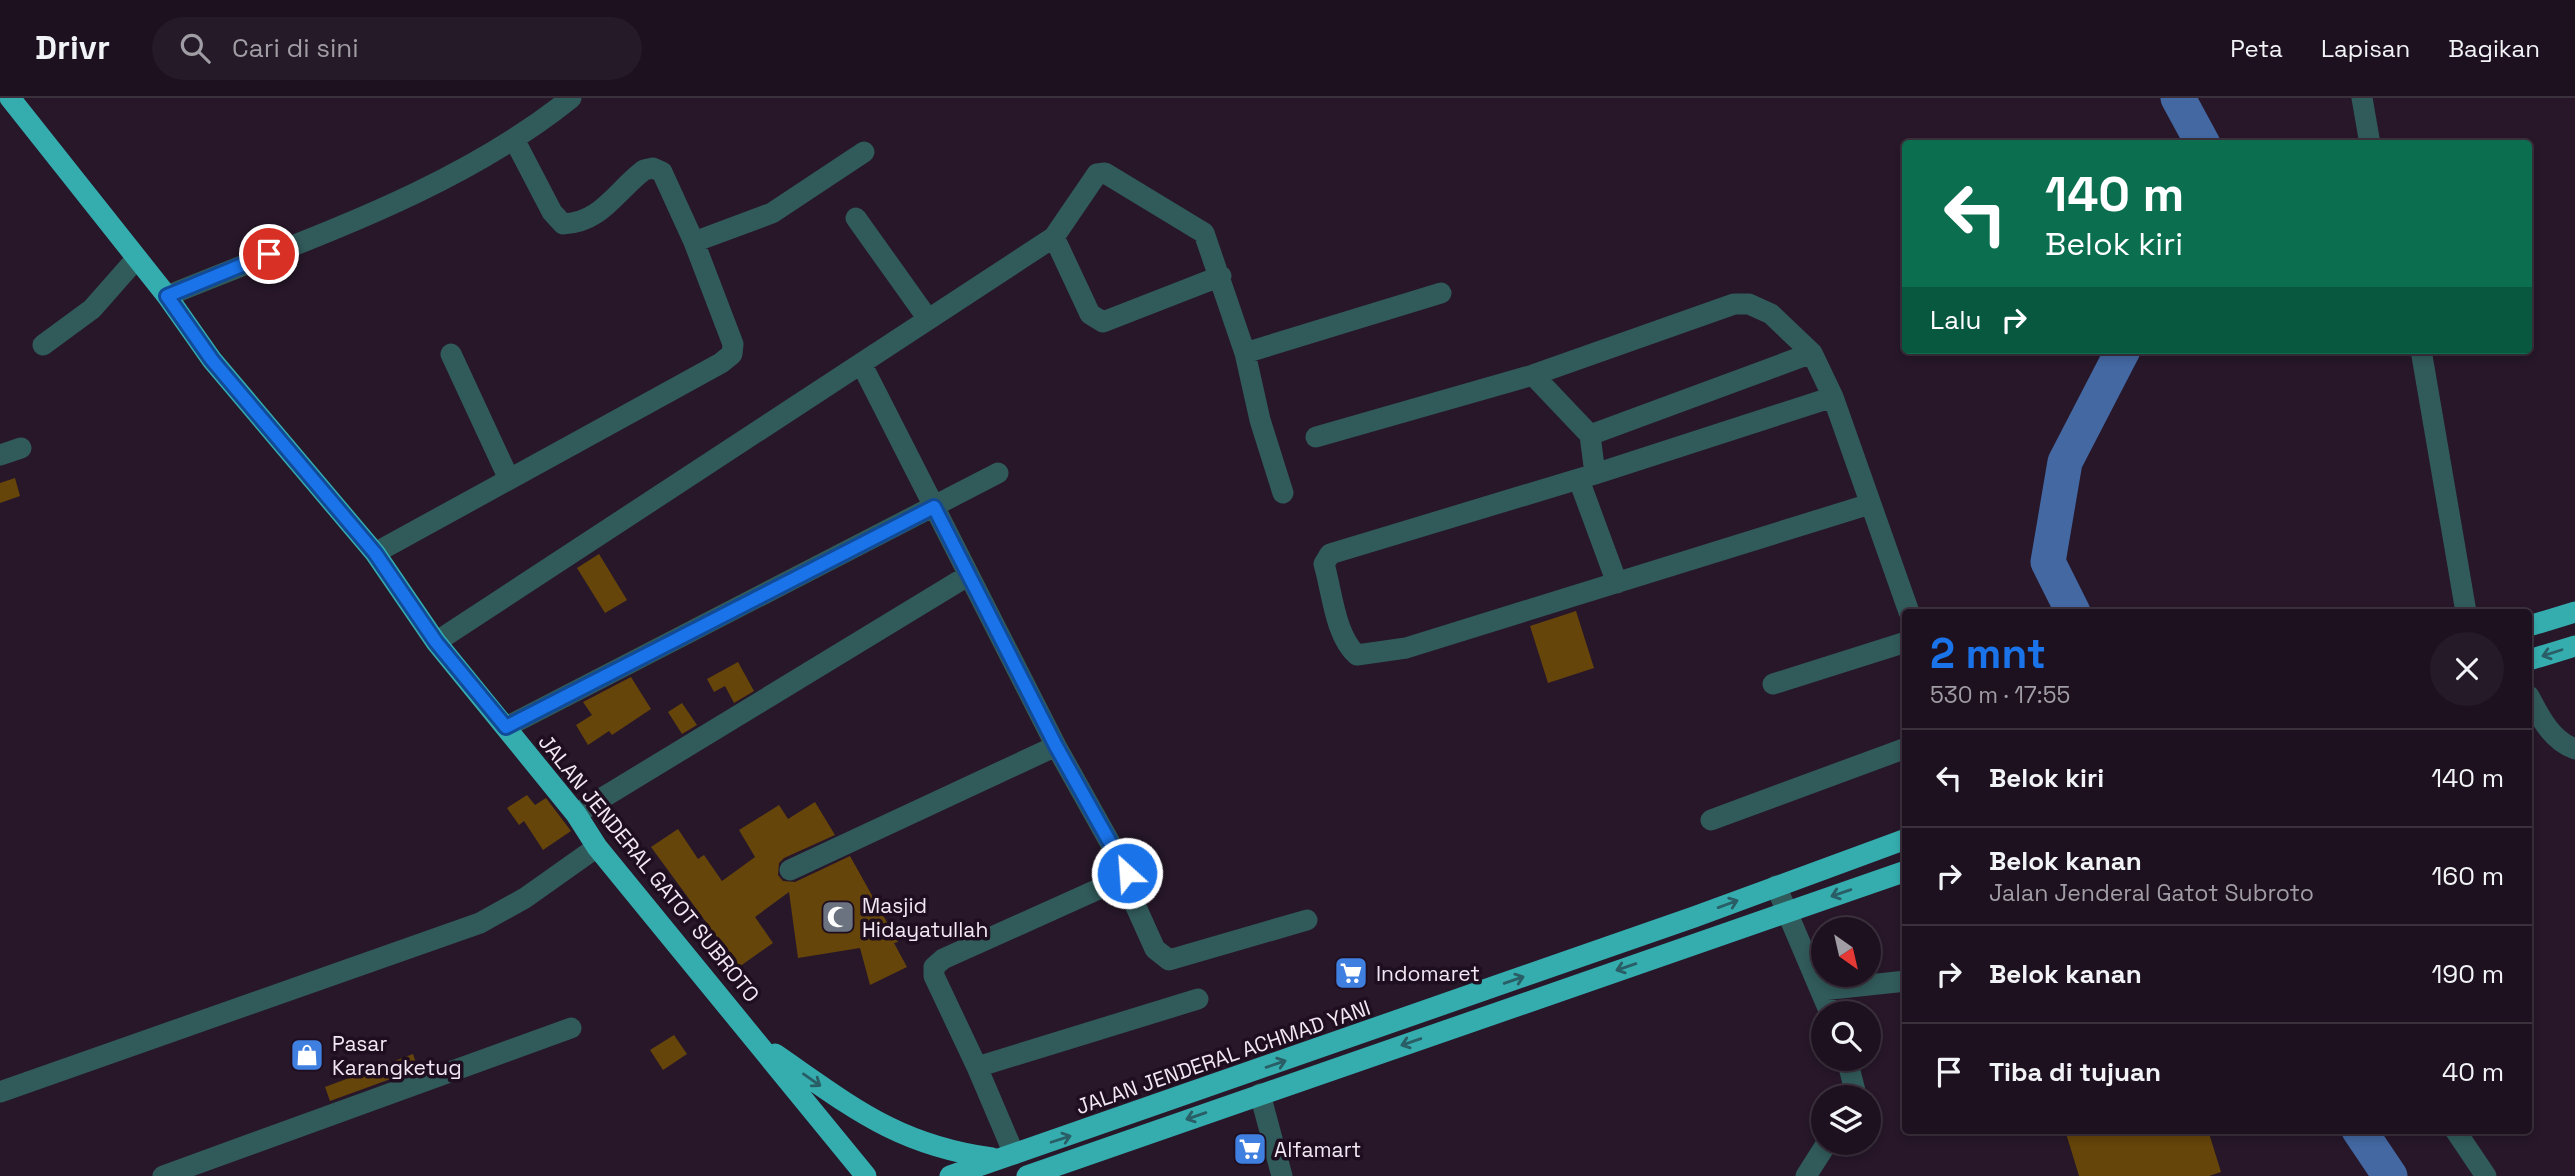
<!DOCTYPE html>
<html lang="id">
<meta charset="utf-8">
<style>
body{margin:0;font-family:"Space Grotesk",sans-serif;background:#251a28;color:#f1f3f6;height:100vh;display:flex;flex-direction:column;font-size:26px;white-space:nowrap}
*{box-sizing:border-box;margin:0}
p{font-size:23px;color:#a09da4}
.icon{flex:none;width:38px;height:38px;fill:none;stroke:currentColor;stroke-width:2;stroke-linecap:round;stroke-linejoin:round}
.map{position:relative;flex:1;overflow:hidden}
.drawer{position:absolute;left:1902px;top:511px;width:630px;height:525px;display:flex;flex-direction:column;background:#1d111f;border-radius:7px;box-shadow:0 4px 10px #0003,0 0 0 2px #3b313d}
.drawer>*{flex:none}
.top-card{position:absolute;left:1902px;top:42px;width:630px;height:214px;border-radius:7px;box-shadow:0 4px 10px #0003,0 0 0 2px #3b313d;background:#0b6e4f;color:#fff;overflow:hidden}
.needle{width:46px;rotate:146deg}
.buttons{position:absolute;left:1811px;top:819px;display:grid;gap:14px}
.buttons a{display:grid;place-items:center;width:70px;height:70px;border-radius:50%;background:#1d111f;box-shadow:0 4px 10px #0003,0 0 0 2px #3b313d;font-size:35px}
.pin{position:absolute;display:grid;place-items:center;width:60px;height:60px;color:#fff;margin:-30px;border:4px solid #fff;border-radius:50%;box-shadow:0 2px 7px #0007}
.me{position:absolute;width:77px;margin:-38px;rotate:334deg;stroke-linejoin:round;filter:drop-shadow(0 0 5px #0008)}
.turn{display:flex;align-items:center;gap:24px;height:147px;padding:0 28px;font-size:32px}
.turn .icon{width:91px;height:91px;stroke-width:2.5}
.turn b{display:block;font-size:49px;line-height:60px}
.then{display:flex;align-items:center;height:66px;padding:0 28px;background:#0003;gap:14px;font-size:26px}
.round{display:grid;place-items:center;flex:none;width:74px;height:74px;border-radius:37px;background:#251a28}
.summary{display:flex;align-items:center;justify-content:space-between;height:119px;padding:0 28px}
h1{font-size:42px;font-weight:800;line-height:52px;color:#1a73e8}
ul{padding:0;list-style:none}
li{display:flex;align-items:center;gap:21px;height:98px;padding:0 28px;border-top:2px solid #3b313d}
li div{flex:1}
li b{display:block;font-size:26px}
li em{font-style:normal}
header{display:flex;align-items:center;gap:42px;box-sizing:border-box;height:98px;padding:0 35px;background:#1d111f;border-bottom:2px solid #3b313d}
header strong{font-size:33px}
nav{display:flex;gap:38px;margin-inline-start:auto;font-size:24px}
.search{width:490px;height:63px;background:#251a28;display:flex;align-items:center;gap:18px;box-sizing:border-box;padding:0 24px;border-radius:38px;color:#a09da4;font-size:26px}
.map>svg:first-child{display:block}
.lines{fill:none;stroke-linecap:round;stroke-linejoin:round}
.river{stroke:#4368a2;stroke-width:35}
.building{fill:#65450a}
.minor{stroke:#315a5a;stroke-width:21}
.highway{stroke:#35adae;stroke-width:21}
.oneway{stroke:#2a5e66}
.route-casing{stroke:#114b97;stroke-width:18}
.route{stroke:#1a73e8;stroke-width:12}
.labels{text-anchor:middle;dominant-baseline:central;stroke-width:7;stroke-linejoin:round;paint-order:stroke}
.street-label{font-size:21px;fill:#f2e7f3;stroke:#1e0e1f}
.poi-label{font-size:21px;fill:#f2e7f3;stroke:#1e0e1f;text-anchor:start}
</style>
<header>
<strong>Drivr</strong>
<div class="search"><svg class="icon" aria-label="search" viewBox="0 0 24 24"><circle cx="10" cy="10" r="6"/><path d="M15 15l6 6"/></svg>Cari di sini</div>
<nav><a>Peta</a><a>Lapisan</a><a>Bagikan</a></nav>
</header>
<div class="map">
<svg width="2575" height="1078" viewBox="0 0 2575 1078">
<rect width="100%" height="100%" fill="#271729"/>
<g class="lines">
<path class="river" d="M2178 0 2203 46
M2073 514 2048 464 2065 364 2123 252
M2359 1032 2390 1078"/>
</g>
<path class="building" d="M15 380 20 398 0 405V385Z
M599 456 627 502 605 515 577 470Z
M1576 513 1594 570 1548 585 1530 528Z
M738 564 754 593 734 605 725 588 714 594 707 581Z
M631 579 651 611 612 637 609 633 588 647 576 627 592 617 583 604Z
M682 605 697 627 682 636 668 614Z
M527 697 535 707 546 700 571 733 543 752 524 723 519 727 507 710Z
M815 704 835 737 784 760 779 765 778 777 783 783 795 784 850 758 898 844 894 845 907 869 870 887 860 850 798 860 789 794 755 819 773 845 739 869 651 749 678 731 698 761 704 757 722 783 755 759 739 732 779 707 788 721Z
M674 937 687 956 663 972 650 952Z
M413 956 418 971 330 1003 325 989Z
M2065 1032H2208L2221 1074 2209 1078H2079Z"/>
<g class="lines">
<path class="minor" d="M2362 0 2370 46
M856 120 928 221
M1054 139 1090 216 1103 224 1221 178
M694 144 772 115 864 54
M167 198C305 141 454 94 571 0
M43 247 92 211 136 161
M2421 252 2466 514
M1245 255 1260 322 1283 395
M451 256 509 381
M862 267 1056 648 1127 775 1123 780 943 861 934 869V878L977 969 1014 1056
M1533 277 1590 337 1595 376 1330 456 1324 466C1332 493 1335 538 1357 557L1406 550 1870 406
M1590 337 1812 255
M1316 339 1533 277 1734 206H1749L1771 216 1812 255 1833 299 1909 514
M0 357 21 350
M1595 376 1833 299
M1579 382 1617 485
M375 455 721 265 732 256 733 246 694 144 662 74 653 70 644 72C616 93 601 125 563 126L552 114 514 41
M436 544 1054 139 1097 76 1105 75 1204 135 1245 255 1441 195
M1773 586 1906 544
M2529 598C2540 619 2551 642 2575 651
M506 629 998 375
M576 716 969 477
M1711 722 1906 650
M790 772 1056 648
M1123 780 1155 851 1169 862 1307 822
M1776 788 1830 915
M1822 892 1906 883
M1847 961 1855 993 1853 999
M977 969 1198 901
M0 994 480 825 525 800 597 749
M1260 996 1282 1078
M2455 1032 2486 1078
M163 1078 571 930
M1806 1078 1827 1045"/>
<path class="highway" d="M10 0 167 198 212 262 375 455 436 544 576 716 597 749 866 1078
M2529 528 2575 514
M2529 562 2575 548
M775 956C852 1009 897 1047 992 1060
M950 1078 1694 819 1906 741
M1027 1078 1906 773"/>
</g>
<defs><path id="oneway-shaft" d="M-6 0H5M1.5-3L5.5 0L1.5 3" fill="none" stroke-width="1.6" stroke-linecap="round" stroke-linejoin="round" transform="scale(1.75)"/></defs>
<g class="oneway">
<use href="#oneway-shaft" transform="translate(2552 555) rotate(162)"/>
<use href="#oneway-shaft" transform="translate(1841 795) rotate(161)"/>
<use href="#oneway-shaft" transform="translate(1728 806) rotate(-20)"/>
<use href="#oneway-shaft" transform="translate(1626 869) rotate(161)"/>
<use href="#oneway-shaft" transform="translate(1514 882) rotate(-19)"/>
<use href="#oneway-shaft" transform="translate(1411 944) rotate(161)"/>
<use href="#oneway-shaft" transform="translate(1276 966) rotate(-19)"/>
<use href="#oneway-shaft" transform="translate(812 982) rotate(35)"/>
<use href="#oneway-shaft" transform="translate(1196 1018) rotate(161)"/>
<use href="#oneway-shaft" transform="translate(1061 1041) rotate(-18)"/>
</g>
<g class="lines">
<defs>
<path id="route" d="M269 156 167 198 212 262 375 455 436 544 506 629 934 409 1056 648 1127 775"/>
</defs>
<use href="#route" class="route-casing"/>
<use href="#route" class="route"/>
</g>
<defs>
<symbol id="mosque-square" viewBox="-11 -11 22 22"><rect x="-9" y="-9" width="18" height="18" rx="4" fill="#6b7280" stroke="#1e0e1f"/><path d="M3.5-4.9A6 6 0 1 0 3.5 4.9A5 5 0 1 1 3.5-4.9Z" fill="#fff"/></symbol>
<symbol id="supermarket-square" viewBox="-11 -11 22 22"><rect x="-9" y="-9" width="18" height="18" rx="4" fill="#3f7fe0" stroke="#1e0e1f"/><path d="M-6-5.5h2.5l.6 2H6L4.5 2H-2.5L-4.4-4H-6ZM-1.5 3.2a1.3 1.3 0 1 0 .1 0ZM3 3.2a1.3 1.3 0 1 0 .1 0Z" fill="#fff"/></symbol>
<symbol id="shop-square" viewBox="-11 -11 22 22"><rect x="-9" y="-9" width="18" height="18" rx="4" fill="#3f7fe0" stroke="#1e0e1f"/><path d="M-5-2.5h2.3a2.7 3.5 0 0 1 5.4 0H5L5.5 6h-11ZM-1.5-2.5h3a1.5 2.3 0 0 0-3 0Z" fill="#fff"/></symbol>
</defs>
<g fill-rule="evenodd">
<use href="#mosque-square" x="819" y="800" width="38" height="38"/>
<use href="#supermarket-square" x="1332" y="856" width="38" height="38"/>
<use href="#shop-square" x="288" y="938" width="38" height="38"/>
<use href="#supermarket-square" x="1231" y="1032" width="38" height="38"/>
</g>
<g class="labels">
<g class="street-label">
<text transform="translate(649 770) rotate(51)">JALAN JENDERAL GATOT SUBROTO</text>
<text transform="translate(1223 959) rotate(-19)">JALAN JENDERAL ACHMAD YANI</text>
</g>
<g class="poi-label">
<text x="862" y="807">Masjid<tspan x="862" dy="24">Hidayatullah</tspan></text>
<text x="1376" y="875">Indomaret</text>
<text x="332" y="945">Pasar<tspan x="332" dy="24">Karangketug</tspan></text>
<text x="1274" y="1051">Alfamart</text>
</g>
</g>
</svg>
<div class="buttons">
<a><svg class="needle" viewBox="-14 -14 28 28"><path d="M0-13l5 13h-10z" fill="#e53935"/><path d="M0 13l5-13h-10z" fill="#a09da4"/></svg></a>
<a><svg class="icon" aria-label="search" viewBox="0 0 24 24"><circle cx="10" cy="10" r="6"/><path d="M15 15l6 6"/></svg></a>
<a><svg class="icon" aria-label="layers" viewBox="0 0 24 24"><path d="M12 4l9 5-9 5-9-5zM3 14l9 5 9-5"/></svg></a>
</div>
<div class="pin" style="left:269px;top:156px;background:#d93025"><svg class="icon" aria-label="arrive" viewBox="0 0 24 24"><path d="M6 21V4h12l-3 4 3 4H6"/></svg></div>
<svg class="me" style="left:1127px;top:775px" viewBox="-20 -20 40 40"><circle r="17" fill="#1a73e8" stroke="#fff" stroke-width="3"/><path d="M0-11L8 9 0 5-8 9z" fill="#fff"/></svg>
<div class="top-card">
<div class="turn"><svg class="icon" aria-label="left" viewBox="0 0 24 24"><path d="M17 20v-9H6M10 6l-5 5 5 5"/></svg><div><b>140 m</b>Belok kiri</div></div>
<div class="then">Lalu<svg class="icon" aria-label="right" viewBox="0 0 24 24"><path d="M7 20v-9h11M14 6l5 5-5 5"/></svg></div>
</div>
<section class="drawer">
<div class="summary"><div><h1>2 mnt</h1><p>530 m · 17:55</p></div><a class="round"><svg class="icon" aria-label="close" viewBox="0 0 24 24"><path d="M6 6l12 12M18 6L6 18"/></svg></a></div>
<ul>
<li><svg class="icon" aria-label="left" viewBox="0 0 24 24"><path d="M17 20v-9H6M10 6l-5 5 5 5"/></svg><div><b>Belok kiri</b></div><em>140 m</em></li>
<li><svg class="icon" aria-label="right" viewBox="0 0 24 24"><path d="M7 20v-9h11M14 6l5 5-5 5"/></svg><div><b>Belok kanan</b><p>Jalan Jenderal Gatot Subroto</p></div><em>160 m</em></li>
<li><svg class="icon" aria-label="right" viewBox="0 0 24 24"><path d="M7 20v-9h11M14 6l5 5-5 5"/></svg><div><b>Belok kanan</b></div><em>190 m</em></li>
<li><svg class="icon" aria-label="arrive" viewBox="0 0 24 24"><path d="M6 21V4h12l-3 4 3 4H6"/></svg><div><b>Tiba di tujuan</b></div><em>40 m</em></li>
</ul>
</section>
</div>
